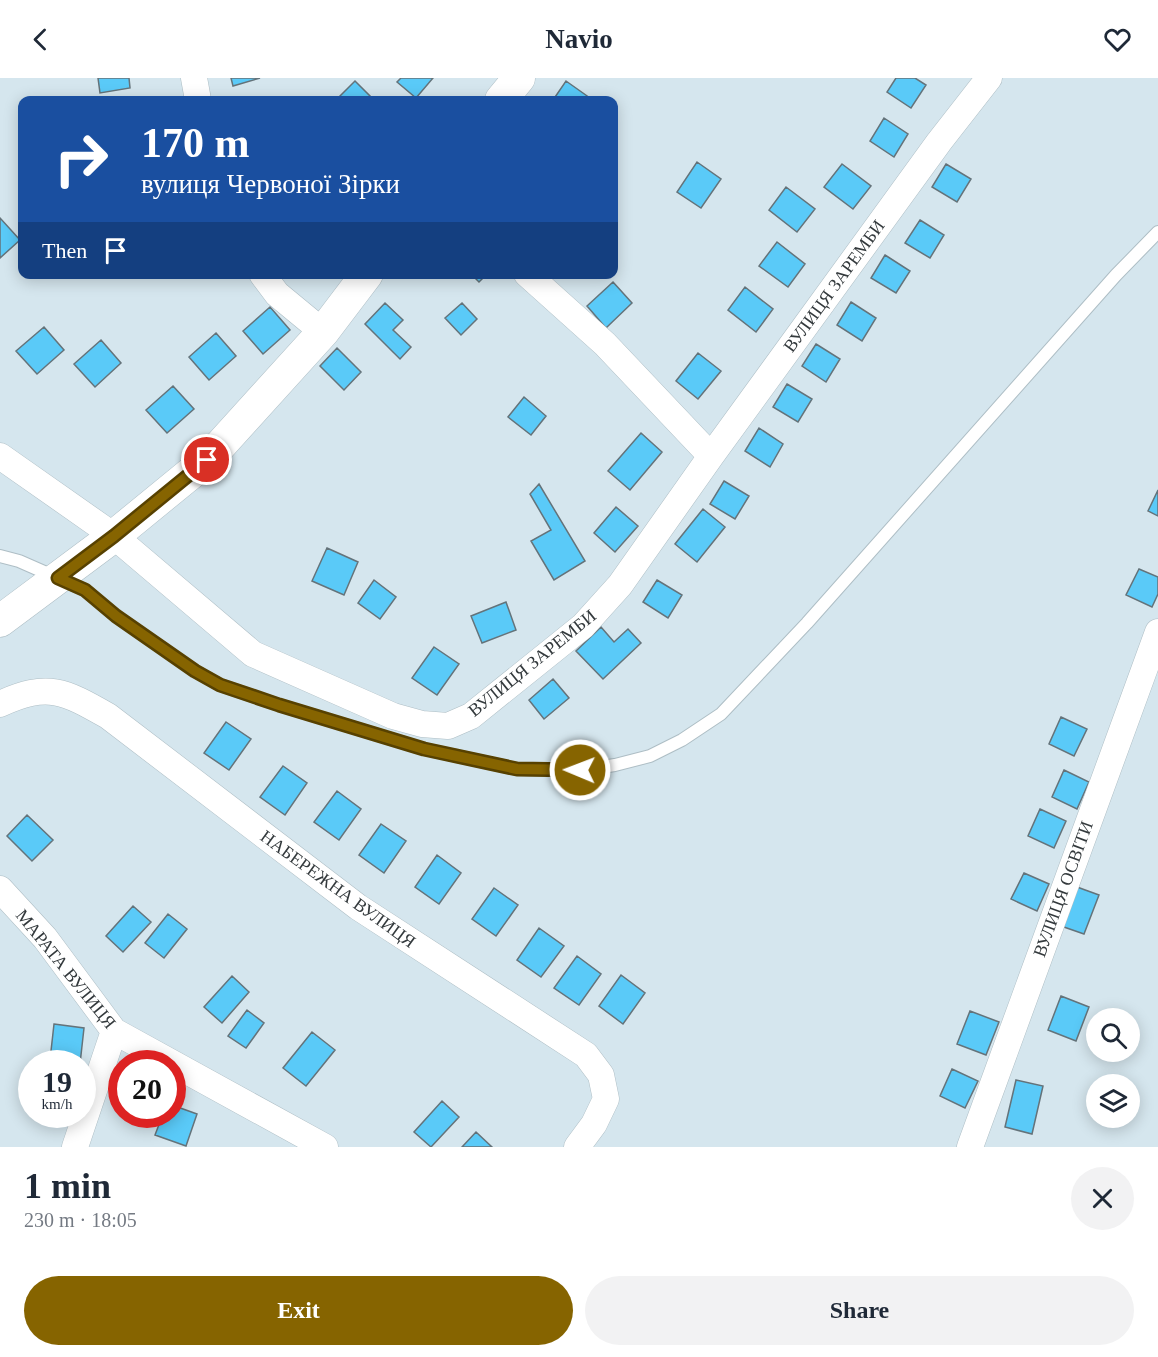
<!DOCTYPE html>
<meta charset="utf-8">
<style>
body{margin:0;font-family:Georgia,serif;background:#f2f2f3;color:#1f2937;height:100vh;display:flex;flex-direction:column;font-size:22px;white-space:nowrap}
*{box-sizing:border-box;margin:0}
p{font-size:20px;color:#747a83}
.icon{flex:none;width:33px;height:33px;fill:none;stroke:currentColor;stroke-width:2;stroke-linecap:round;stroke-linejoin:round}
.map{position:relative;height:1069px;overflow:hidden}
.sheet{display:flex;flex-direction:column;background:#fff;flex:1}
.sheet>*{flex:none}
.hud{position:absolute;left:18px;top:18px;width:600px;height:183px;border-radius:12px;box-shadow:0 3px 15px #0003;background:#1a4fa0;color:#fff;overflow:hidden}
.tools{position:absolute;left:1086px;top:930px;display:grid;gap:12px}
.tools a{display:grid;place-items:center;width:54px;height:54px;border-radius:50%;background:#fff;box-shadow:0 3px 15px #0003;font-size:30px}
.speed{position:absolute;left:18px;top:972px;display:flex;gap:12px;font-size:30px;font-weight:700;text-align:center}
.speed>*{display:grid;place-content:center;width:78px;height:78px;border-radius:50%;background:#fff;box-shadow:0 3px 15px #0003;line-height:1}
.speed small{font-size:15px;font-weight:400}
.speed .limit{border:9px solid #d22;background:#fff;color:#111}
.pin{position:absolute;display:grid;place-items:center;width:51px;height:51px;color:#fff;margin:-26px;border:3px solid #fff;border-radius:50%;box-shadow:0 2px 6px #0007}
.me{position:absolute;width:66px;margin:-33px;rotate:271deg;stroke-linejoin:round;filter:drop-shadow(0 0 4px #0008)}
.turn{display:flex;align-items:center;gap:21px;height:126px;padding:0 24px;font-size:27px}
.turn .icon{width:78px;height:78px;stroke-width:2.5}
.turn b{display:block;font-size:42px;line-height:51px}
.then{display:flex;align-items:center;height:57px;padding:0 24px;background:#0003;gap:12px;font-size:22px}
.round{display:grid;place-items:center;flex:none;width:63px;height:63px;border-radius:32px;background:#f2f2f3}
.summary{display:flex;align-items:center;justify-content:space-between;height:102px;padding:0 24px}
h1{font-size:36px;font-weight:800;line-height:45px}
.primary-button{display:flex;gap:12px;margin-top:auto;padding:12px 24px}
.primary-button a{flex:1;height:69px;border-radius:36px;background:#866400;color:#fff;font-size:24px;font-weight:800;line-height:69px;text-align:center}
.primary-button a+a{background:#f2f2f3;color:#1f2937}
header{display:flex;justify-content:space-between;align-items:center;height:78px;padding:0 24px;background:#fff;font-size:27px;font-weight:800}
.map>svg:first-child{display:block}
.building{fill:#5acaf8;stroke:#64737a;stroke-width:1.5}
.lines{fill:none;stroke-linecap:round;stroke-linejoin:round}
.service-casing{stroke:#aebec5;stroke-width:14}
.minor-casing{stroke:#aebec5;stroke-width:27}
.tertiary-casing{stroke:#aebec5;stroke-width:33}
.service{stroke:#fff;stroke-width:12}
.minor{stroke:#fff;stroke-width:26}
.tertiary{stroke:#fff;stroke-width:32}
.route-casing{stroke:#574100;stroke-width:15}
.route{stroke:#866400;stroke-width:10}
.labels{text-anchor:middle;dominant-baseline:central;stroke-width:6;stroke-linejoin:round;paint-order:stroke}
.street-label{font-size:18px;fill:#343a3d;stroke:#fff}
</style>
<header><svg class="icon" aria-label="back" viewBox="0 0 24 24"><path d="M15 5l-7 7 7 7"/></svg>Navio<svg class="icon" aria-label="heart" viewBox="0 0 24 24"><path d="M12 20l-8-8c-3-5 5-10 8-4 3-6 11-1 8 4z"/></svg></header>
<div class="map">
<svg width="1158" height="1069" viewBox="0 0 1158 1069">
<rect width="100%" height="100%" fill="#d5e6ee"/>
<path class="building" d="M98 0H129L130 10 100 15Z
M231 0H260L233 8Z
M401 0H433L416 20 397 4Z
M896 0H915L926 7 911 30 887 14Z
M355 3 370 18 365 22H344L340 18Z
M566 3 590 20 588 22H553Z
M884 40 908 56 894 79 870 63Z
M697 84 721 101 701 130 677 114Z
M842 86 871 108 853 131 824 109Z
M946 86 971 101 957 124 932 109Z
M786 109 815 131 797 154 769 132Z
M0 140 20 162 0 180Z
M920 142 944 157 930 180 905 165Z
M777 164 805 186 788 209 759 188Z
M885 177 910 193 896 215 871 200Z
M471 196H487L479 204Z
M613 204 632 225 606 250 587 228Z
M745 209 773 231 756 254 728 232Z
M851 224 876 240 862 263 837 247Z
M385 225 403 242 393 252 411 269 400 281 365 246Z
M462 225 477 241 461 257 445 240Z
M270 229 290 252 263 276 243 253Z
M44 249 64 272 37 296 16 273Z
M216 255 236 278 209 302 189 279Z
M101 262 121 285 95 309 74 286Z
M816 266 840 281 826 304 802 288Z
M337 270 361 294 344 312 320 288Z
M698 275 721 293 698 321 676 303Z
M787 306 812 321 798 344 773 329Z
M173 308 194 331 167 355 146 332Z
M524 319 546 338 531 357 508 339Z
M759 350 783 366 770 389 745 373Z
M641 355 662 374 630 412 608 393Z
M724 403 749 418 735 441 710 426Z
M539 406 585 483 554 502 531 463 551 452 530 416Z
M1158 412V438L1148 433Z
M616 429 638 448 615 474 594 455Z
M703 431 725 449 697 484 675 466Z
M327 470 358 484 344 517 312 503Z
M1139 491 1158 499V516L1152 529 1126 517Z
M374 502 396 519 380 541 358 525Z
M657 502 682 517 668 540 643 524Z
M506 524 516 552 482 565 471 538Z
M601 549 614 564 628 551 641 565 603 601 576 573Z
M434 569 459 586 437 617 412 600Z
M553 601 569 620 544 641 529 622Z
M1061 639 1087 651 1074 678 1049 666Z
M226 644 251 661 229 692 204 675Z
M283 688 307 705 285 737 260 719Z
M1064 692 1089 704 1077 731 1052 719Z
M337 713 361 731 339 762 314 744Z
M1040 731 1066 743 1054 770 1028 758Z
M27 737 53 762 32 783 7 758Z
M381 746 406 763 384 795 359 777Z
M437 777 461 795 439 826 415 809Z
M1024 795 1049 806 1037 833 1011 821Z
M1077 809 1099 817 1084 856 1061 848Z
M494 810 518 827 496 858 472 841Z
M133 828 151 844 123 874 106 858Z
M168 836 187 851 164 880 145 865Z
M539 850 564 868 541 899 517 882Z
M577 878 601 896 579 927 554 910Z
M621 897 645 915 623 946 599 928Z
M232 898 249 914 222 945 204 929Z
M1061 918 1089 929 1076 963 1048 952Z
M247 932 264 945 246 970 228 958Z
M970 933 999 944 986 977 957 966Z
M54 946 84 950 80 986 50 982Z
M312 954 335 972 306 1008 283 990Z
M952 991 978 1003 965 1030 940 1018Z
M1016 1002 1043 1008 1032 1056 1005 1049Z
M442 1023 459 1039 431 1069 414 1054Z
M172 1027 197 1036 186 1068 155 1057 163 1036H172Z
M476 1054 492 1069H462Z"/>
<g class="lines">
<defs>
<path id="service" d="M0 478 19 483 85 512 116 538 195 593 220 607 279 627 424 671 517 691 580 692 615 687 650 678 682 662 721 636 807 545 1116 197 1158 154"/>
<path id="minor" d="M194 0 198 22
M262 196 277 216 323 254
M527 196 605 266 711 378
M0 378 114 458 253 576 393 638 422 646 448 648 471 638 583 548 620 507 711 378 939 64 989 0
M0 626C48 604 64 613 108 638L358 829 586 977 601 997 606 1021 594 1046 577 1069
M0 811 45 860 114 953 325 1069
M75 1069 114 953
M970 1069 1158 554"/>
<path id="tertiary" d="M501 22 519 0
M0 543 114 458 207 382 323 254 367 196"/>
</defs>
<use href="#service" class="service-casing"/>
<use href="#minor" class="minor-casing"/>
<use href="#tertiary" class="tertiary-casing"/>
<use href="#service" class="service"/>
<use href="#minor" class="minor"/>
<use href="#tertiary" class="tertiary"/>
</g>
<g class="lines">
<defs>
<path id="route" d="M207 382 114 458 58 500 85 512 116 538 195 593 220 607 279 627 424 671 517 691 580 692"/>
</defs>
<use href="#route" class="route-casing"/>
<use href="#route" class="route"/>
</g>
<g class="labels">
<g class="street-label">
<text transform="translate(834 208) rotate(-54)">ВУЛИЦЯ ЗАРЕМБИ</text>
<text transform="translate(532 585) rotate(-39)">ВУЛИЦЯ ЗАРЕМБИ</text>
<text transform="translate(338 811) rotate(36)">НАБЕРЕЖНА ВУЛИЦЯ</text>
<text transform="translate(1063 811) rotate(-70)">ВУЛИЦЯ ОСВІТИ</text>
<text transform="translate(66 891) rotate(51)">МАРАТА ВУЛИЦЯ</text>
</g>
</g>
</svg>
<div class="tools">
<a><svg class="icon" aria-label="search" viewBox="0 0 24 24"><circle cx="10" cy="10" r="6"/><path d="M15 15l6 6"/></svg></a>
<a><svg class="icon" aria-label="layers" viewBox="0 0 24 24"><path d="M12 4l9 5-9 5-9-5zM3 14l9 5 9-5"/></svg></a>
</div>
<div class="speed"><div>19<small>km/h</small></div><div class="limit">20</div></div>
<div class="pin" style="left:207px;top:382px;background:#d93025"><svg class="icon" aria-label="arrive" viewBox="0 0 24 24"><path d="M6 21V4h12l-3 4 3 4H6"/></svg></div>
<svg class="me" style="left:580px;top:692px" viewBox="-20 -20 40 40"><circle r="17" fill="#866400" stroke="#fff" stroke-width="3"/><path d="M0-11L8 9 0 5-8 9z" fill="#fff"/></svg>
<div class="hud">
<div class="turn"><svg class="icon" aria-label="right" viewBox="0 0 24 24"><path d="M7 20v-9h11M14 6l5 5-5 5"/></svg><div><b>170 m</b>вулиця Червоної Зірки</div></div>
<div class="then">Then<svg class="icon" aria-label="arrive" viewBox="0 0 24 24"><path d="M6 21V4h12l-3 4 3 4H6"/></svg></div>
</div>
</div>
<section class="sheet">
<div class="summary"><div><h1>1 min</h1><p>230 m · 18:05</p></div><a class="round"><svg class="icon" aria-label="close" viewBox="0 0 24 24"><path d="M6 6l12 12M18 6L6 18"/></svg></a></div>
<div class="primary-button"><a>Exit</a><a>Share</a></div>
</section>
